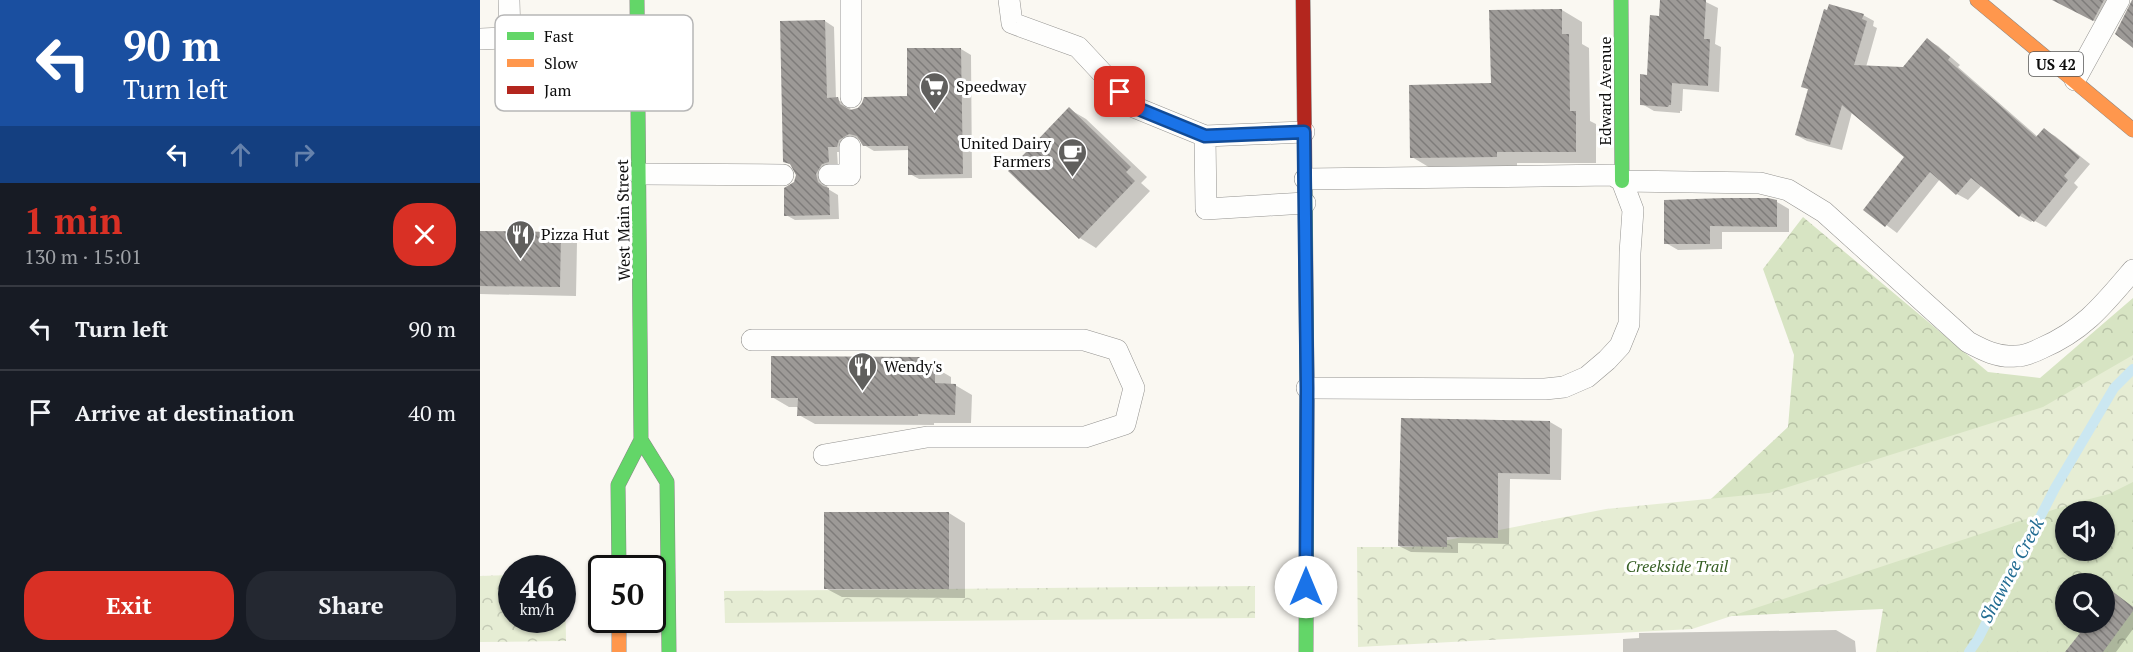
<!DOCTYPE html>
<meta charset="utf-8">
<style>
body{margin:0;font-family:"PT Serif",serif;background:#242831;color:#f1f3f6;height:100vh;display:flex;flex-direction:column;font-size:22px;white-space:nowrap}
*{box-sizing:border-box;margin:0}
p{font-size:20px;color:#9ea1a6}
.icon{flex:none;width:33px;height:33px;fill:none;stroke:currentColor;stroke-width:2;stroke-linecap:round;stroke-linejoin:round}
.map{position:relative;flex:1;overflow:hidden}
.sheet{display:flex;flex-direction:column;background:#171b24;width:480px}
.sheet>*{flex:none}
.banner{background:#1a4fa0;color:#fff;overflow:hidden}
.tools{position:absolute;left:1575px;top:501px;display:grid;gap:12px}
.tools a{display:grid;place-items:center;width:60px;height:60px;border-radius:50%;background:#171b24;box-shadow:0 2px 4px #0004;font-size:30px}
.speed{position:absolute;left:18px;top:555px;display:flex;gap:12px;font-size:30px;font-weight:700;text-align:center}
.speed>*{display:grid;place-content:center;width:78px;height:78px;border-radius:50%;background:#171b24;box-shadow:0 2px 4px #0004;line-height:1}
.speed small{font-size:15px;font-weight:400}
.speed .limit{border:3px solid #111;border-radius:9px;background:#fff;color:#111}
.pin{position:absolute;display:grid;place-items:center;width:51px;height:51px;color:#fff;margin:-26px;border-radius:12px;box-shadow:0 3px 9px #0006}
.me{position:absolute;width:66px;margin:-33px;rotate:0deg;stroke-linejoin:round;filter:drop-shadow(0 0 4px #0008)}
.turn{display:flex;align-items:center;gap:21px;height:126px;padding:0 24px;font-size:27px}
.turn .icon{width:78px;height:78px;stroke-width:2.5}
.turn b{display:block;font-size:42px;line-height:51px}
.lanes{display:flex;align-items:center;height:57px;padding:0 24px;background:#0003;justify-content:center;gap:30px;direction:ltr}
.lanes .off{opacity:.35}
.round{display:grid;place-items:center;flex:none;width:63px;height:63px;border-radius:24px;background:#242831}
.head{display:flex;align-items:center;justify-content:space-between;height:102px;padding:0 24px}
h1{font-size:36px;font-weight:700;line-height:45px;color:#d93025}
.cta{display:flex;gap:12px;margin-top:auto;padding:12px 24px}
.cta a{flex:1;height:69px;border-radius:24px;background:#d93025;color:#fff;font-size:24px;font-weight:700;line-height:69px;text-align:center}
.cta a+a{background:#242831;color:#f1f3f6}
ul{padding:0;list-style:none}
li{display:flex;align-items:center;gap:18px;height:84px;padding:0 24px;border-top:2px solid #363941}
li div{flex:1}
li b{display:block;font-size:22px}
li em{font-style:normal}
main{display:flex;flex:1;min-height:0}
.map>svg:first-child{display:block}
.forest{fill:url(#forest-crowns);fill-rule:evenodd}
.park{fill:url(#park-crowns)}
.shadow{fill:#0003}
.lines{fill:none;stroke-linecap:round;stroke-linejoin:round}
.stream{stroke:#cbe7f1;stroke-width:10}
.building{fill:url(#building-back-hatch)}
.lane-casing{stroke:#949390;stroke-width:22}
.fast-casing{stroke:#8a8987;stroke-width:15}
.slow-casing{stroke:#8a8987;stroke-width:15}
.jam-casing{stroke:#8a8987;stroke-width:15}
.lane{stroke:#fefefd;stroke-width:21}
.fast{stroke:#63d668;stroke-width:14}
.slow{stroke:#ff974d;stroke-width:14}
.jam{stroke:#b3261e;stroke-width:14}
.route-casing{stroke:#114b97;stroke-width:15}
.route{stroke:#1a73e8;stroke-width:10}
.labels{text-anchor:middle;dominant-baseline:central;stroke-width:6;stroke-linejoin:round;paint-order:stroke}
.shield{fill:#fff;stroke:#565656;stroke-width:1.5}
.shield-label{font-size:15px;font-weight:bold;fill:#0d0d0d}
.poi-label{font-size:16px;fill:#0d0d0d;stroke:#fff;text-anchor:start}
.street-label{font-size:16px;fill:#0d0d0d;stroke:#fff}
.park-label{font-size:16px;font-style:italic;fill:#355e23;stroke:#fff}
.water-label{font-size:18px;font-style:italic;fill:#226c92;stroke:#fff}
.key{fill:#fff;stroke:#b6b6b6;stroke-width:1.5}
.key-label{font-size:16px;fill:#0d0d0d}
</style>
<main>
<section class="sheet">
<div class="banner">
<div class="turn"><svg class="icon" aria-label="left" viewBox="0 0 24 24"><path d="M17 20v-9H6M10 6l-5 5 5 5"/></svg><div><b>90 m</b>Turn left</div></div>
<div class="lanes"><svg class="icon" aria-label="left" viewBox="0 0 24 24"><path d="M17 20v-9H6M10 6l-5 5 5 5"/></svg><svg class="icon off" aria-label="ahead" viewBox="0 0 24 24"><path d="M12 20V5M6 11l6-6 6 6"/></svg><svg class="icon off" aria-label="right" viewBox="0 0 24 24"><path d="M7 20v-9h11M14 6l5 5-5 5"/></svg></div>
</div>
<div class="head"><div><h1>1 min</h1><p>130 m · 15:01</p></div><a class="round" style="background:#d93025;color:#fff"><svg class="icon" aria-label="close" viewBox="0 0 24 24"><path d="M6 6l12 12M18 6L6 18"/></svg></a></div>
<ul>
<li><svg class="icon" aria-label="left" viewBox="0 0 24 24"><path d="M17 20v-9H6M10 6l-5 5 5 5"/></svg><div><b>Turn left</b></div><em>90 m</em></li>
<li><svg class="icon" aria-label="arrive" viewBox="0 0 24 24"><path d="M6 21V4h12l-3 4 3 4H6"/></svg><div><b>Arrive at destination</b></div><em>40 m</em></li>
</ul>
<div class="cta"><a>Exit</a><a>Share</a></div>
</section>
<div class="map">
<svg width="1653" height="652" viewBox="0 0 1653 652">
<defs>
<pattern id="forest-crowns" width="20" height="18" patternUnits="userSpaceOnUse" patternTransform="scale(1.5)"><rect width="20" height="18" fill="#d7e4c3"/><path d="M2 6a3 3 0 1 1 6 0M12 15a3 3 0 1 1 6 0" fill="none" stroke="#b7c2a6"/></pattern>
<pattern id="park-crowns" width="20" height="18" patternUnits="userSpaceOnUse" patternTransform="scale(1.5)"><rect width="20" height="18" fill="#e6edd4"/><path d="M2 6a3 3 0 1 1 6 0M12 15a3 3 0 1 1 6 0" fill="none" stroke="#c4cab5"/></pattern>
<pattern id="building-back-hatch" width="6" height="6" patternUnits="userSpaceOnUse" patternTransform="scale(1.5)"><rect width="6" height="6" fill="#9d9a97"/><path d="M-1 5l2 2M0 0l6 6M5-1l2 2" fill="none" stroke="#7e7c7a"/></pattern>
</defs>
<rect width="100%" height="100%" fill="#faf8f2"/>
<path class="forest" d="M1323 217 1508 372 1560 378 1653 298V652H1396L1403 609 885 633 1217 512 1308 427 1314 355 1283 269ZM1586 512H1624V550H1586ZM1586 584H1624V622H1586Z"/>
<path class="park" d="M1653 355V482L1629 494 1594 503 1212 629 878 647 877 547H932L1126 509 1289 493 1563 407Z
M31 575 32 620H82L83 575H85L86 641 0 642V576Z
M775 586V618L245 623 244 591Z"/>
<path class="shadow" d="M1181 0H1222L1238 8 1235 44 1241 47 1239 92 1203 89 1202 111H1200V113L1174 111 1162 104 1180 17Z
M1593 0H1641L1625 26 1608 18Z
M1082 10 1102 22V44L1109 48 1110 121 1116 124V163H1037V168L952 169 932 157 1012 85Z
M1383 15 1394 21 1393 26 1397 28 1386 67 1423 68 1447 40 1458 46 1480 65 1478 67 1558 137 1564 130 1575 136 1610 164 1594 183 1598 187 1566 227 1553 220 1551 222 1540 216 1502 185 1488 200 1477 194 1460 179 1417 233 1385 209 1426 157 1372 112 1362 150 1327 141 1316 135 1329 90 1323 86Z
M345 21 354 27 356 99 368 105 372 111 383 105 429 98 428 50 481 49 491 55 492 178 439 179 430 174 429 150 394 151 384 145 380 139 369 145 367 152H357L358 167 345 180 348 189 358 195 359 219 315 220 306 215 317 174 313 166 304 161Z
M589 109 606 119 667 177 661 183 670 191 616 248 600 238 530 171Z
M1186 201 1297 202 1309 209V232H1242V249L1198 250 1186 243Z
M0 233 80 234 97 243 96 296 0 294Z
M440 359 471 377V385H475L492 395 491 423H454V425L335 424 319 415V407H309L292 397Z
M1070 422 1082 429 1081 480 1030 479 1029 544 978 543V553L931 552 919 546Z
M469 513 485 523V598L362 597 345 588Z
M1609 575 1619 581 1622 584H1603Z
M1624 585 1653 607V629L1636 652H1587L1624 622Z
M1356 630 1375 641 1376 652H1143V639L1159 638V633Z"/>
<g class="lines">
<path class="stream" d="M1489 652 1498 639 1575 488 1634 388 1653 369"/>
</g>
<path class="building" d="M1180 0H1226L1224 39H1230L1228 86 1192 83 1191 105H1189L1188 107 1160 105V74L1167 75 1170 15 1179 16Z
M1572 0H1624L1613 21Z
M1652 0H1653V48L1635 34Z
M1349 4 1384 14 1382 19 1387 21 1374 65 1423 67 1447 38 1470 57 1468 60 1556 137 1564 128 1600 157 1584 176 1588 180 1554 222 1542 213 1539 217 1491 178 1476 195 1450 172 1405 227 1383 210 1424 157 1362 105 1350 145 1315 135 1328 89 1321 87 1344 9 1347 10Z
M1082 9V34H1089L1090 111H1096V152H1017V157L930 158 929 85 1011 83 1009 10Z
M345 20 347 98 358 97 360 104 370 110 378 108 382 103 384 97 427 96V48H481L483 174 428 175V146H383L377 136 369 134 359 140 357 147H348L349 162 342 164 336 174 338 182 343 186 349 188 350 215 304 216V188L314 182 316 175 310 164 303 162 300 21Z
M589 107 651 167 646 172 655 181 599 239 528 171Z
M1245 198H1288L1297 200V227L1230 226V244H1184V200Z
M0 231 81 232 80 287 0 286Z
M291 356 440 357 439 366H455V383L476 384 475 415 438 414V416H317L318 398H291Z
M921 418 1070 421V474L1018 473V538L967 537V547L918 546Z
M344 512H469V589H344Z
M1624 585 1653 607V611L1623 652H1585L1600 633 1577 616 1586 605V622H1624Z"/>
<g class="lines">
<defs>
<path id="lane" d="M29 0 30 37
M529 0 532 23 598 47 654 107 725 136
M0 39 157 32
M1595 80 1639 0
M371 97V0
M824 132 725 136 726 209 825 203
M159 174 303 175
M349 175H370V147
M825 179 1133 175 1142 181 1280 183 1308 190 1344 212 1488 342C1503 350 1518 358 1536 356 1545 356 1554 352 1562 348 1604 330 1624 304 1653 270
M272 340H604L637 350 654 388 645 424 605 437H447L344 455
M827 388 1065 389 1084 387 1107 377 1127 360 1140 346 1149 324 1150 253 1153 210 1142 181"/>
<path id="fast" d="M1141 0 1142 181
M825 181 827 388 826 652
M161 440 187 482 189 652
M139 568 138 485 161 440 157 0"/>
<path id="slow" d="M1497 0 1653 130
M139 620V652"/>
<path id="jam" d="M823 0 825 181"/>
</defs>
<use href="#lane" class="lane-casing"/>
<use href="#fast" class="fast-casing"/>
<use href="#slow" class="slow-casing"/>
<use href="#jam" class="jam-casing"/>
<use href="#lane" class="lane"/>
<use href="#fast" class="fast"/>
<use href="#slow" class="slow"/>
<use href="#jam" class="jam"/>
</g>
<g class="lines">
<defs>
<path id="route" d="M640 92 654 107 725 136 824 132 827 388 826 587"/>
</defs>
<use href="#route" class="route-casing"/>
<use href="#route" class="route"/>
</g>
<defs>
<symbol id="supermarket-pin" viewBox="-11 -11 22 30"><path d="M0 17L-7.5 6A9.5 9.5 0 1 1 7.5 6Z" fill="#605f5d" stroke="#fff"/><path d="M-6-5.5h2.5l.6 2H6L4.5 2H-2.5L-4.4-4H-6ZM-1.5 3.2a1.3 1.3 0 1 0 .1 0ZM3 3.2a1.3 1.3 0 1 0 .1 0Z" fill="#fff"/></symbol>
<symbol id="cafe-pin" viewBox="-11 -11 22 30"><path d="M0 17L-7.5 6A9.5 9.5 0 1 1 7.5 6Z" fill="#605f5d" stroke="#fff"/><path d="M-5.5-4.5H6V0H3Q3 3.5 0 3.5H-2.5Q-5.5 3.5-5.5 0ZM3-3.2v2h1.7v-2ZM-6 4.5H4V6H-6Z" fill="#fff"/></symbol>
<symbol id="restaurant-pin" viewBox="-11 -11 22 30"><path d="M0 17L-7.5 6A9.5 9.5 0 1 1 7.5 6Z" fill="#605f5d" stroke="#fff"/><path d="M-5-6h1v4h1v-4h1v4h1v-4h1v5L-1.5 .5V6h-2V.5L-5-1ZM5-6V6H3V1.5H1.5Q1.5-4 5-6Z" fill="#fff"/></symbol>
</defs>
<g fill-rule="evenodd">
<use href="#supermarket-pin" x="438" y="70" width="33" height="45"/>
<use href="#cafe-pin" x="576" y="136" width="33" height="45"/>
<use href="#restaurant-pin" x="24" y="218" width="33" height="45"/>
<use href="#restaurant-pin" x="366" y="350" width="33" height="45"/>
</g>
<g class="labels">
<rect class="shield" x="1549" y="52" width="54" height="24" rx="4.5"/>
<g class="shield-label">
<text x="1576" y="64">US 42</text>
</g>
<g class="poi-label">
<text x="476" y="86">Speedway</text>
<text x="571" y="143" text-anchor="end">United Dairy<tspan x="571" dy="18">Farmers</tspan></text>
<text x="61" y="234">Pizza Hut</text>
<text x="404" y="366">Wendy's</text>
</g>
<g class="street-label">
<text transform="translate(1125 91) rotate(-90)">Edward Avenue</text>
<text transform="translate(143 220) rotate(-91)">West Main Street</text>
</g>
<g class="park-label">
<text x="1197" y="566">Creekside Trail</text>
</g>
<g class="water-label">
<text transform="translate(1531 570) rotate(-62)">Shawnee Creek</text>
</g>
</g>
<rect x="15" y="15" width="198" height="96" rx="9" class="key"/>
<rect x="27" y="32" width="27" height="8" fill="#63d668"/>
<rect x="27" y="59" width="27" height="8" fill="#ff974d"/>
<rect x="27" y="86" width="27" height="8" fill="#b3261e"/>
<g class="key-label">
<text x="64" y="42">Fast</text>
<text x="64" y="69">Slow</text>
<text x="64" y="96">Jam</text>
</g>
</svg>
<div class="tools">
<a><svg class="icon" aria-label="sound" viewBox="0 0 24 24"><path d="M4 9h4l5-4v14l-5-4H4zM17 9q2 3 0 6"/></svg></a>
<a><svg class="icon" aria-label="search" viewBox="0 0 24 24"><circle cx="10" cy="10" r="6"/><path d="M15 15l6 6"/></svg></a>
</div>
<div class="speed"><div>46<small>km/h</small></div><div class="limit">50</div></div>
<div class="pin" style="left:640px;top:92px;background:#d93025"><svg class="icon" aria-label="arrive" viewBox="0 0 24 24"><path d="M6 21V4h12l-3 4 3 4H6"/></svg></div>
<svg class="me" style="left:826px;top:587px" viewBox="-20 -20 40 40"><circle r="19" fill="#fff"/><path d="M0-13L10 11 0 6-10 11z" fill="#1a73e8"/></svg>
</div>
</main>
